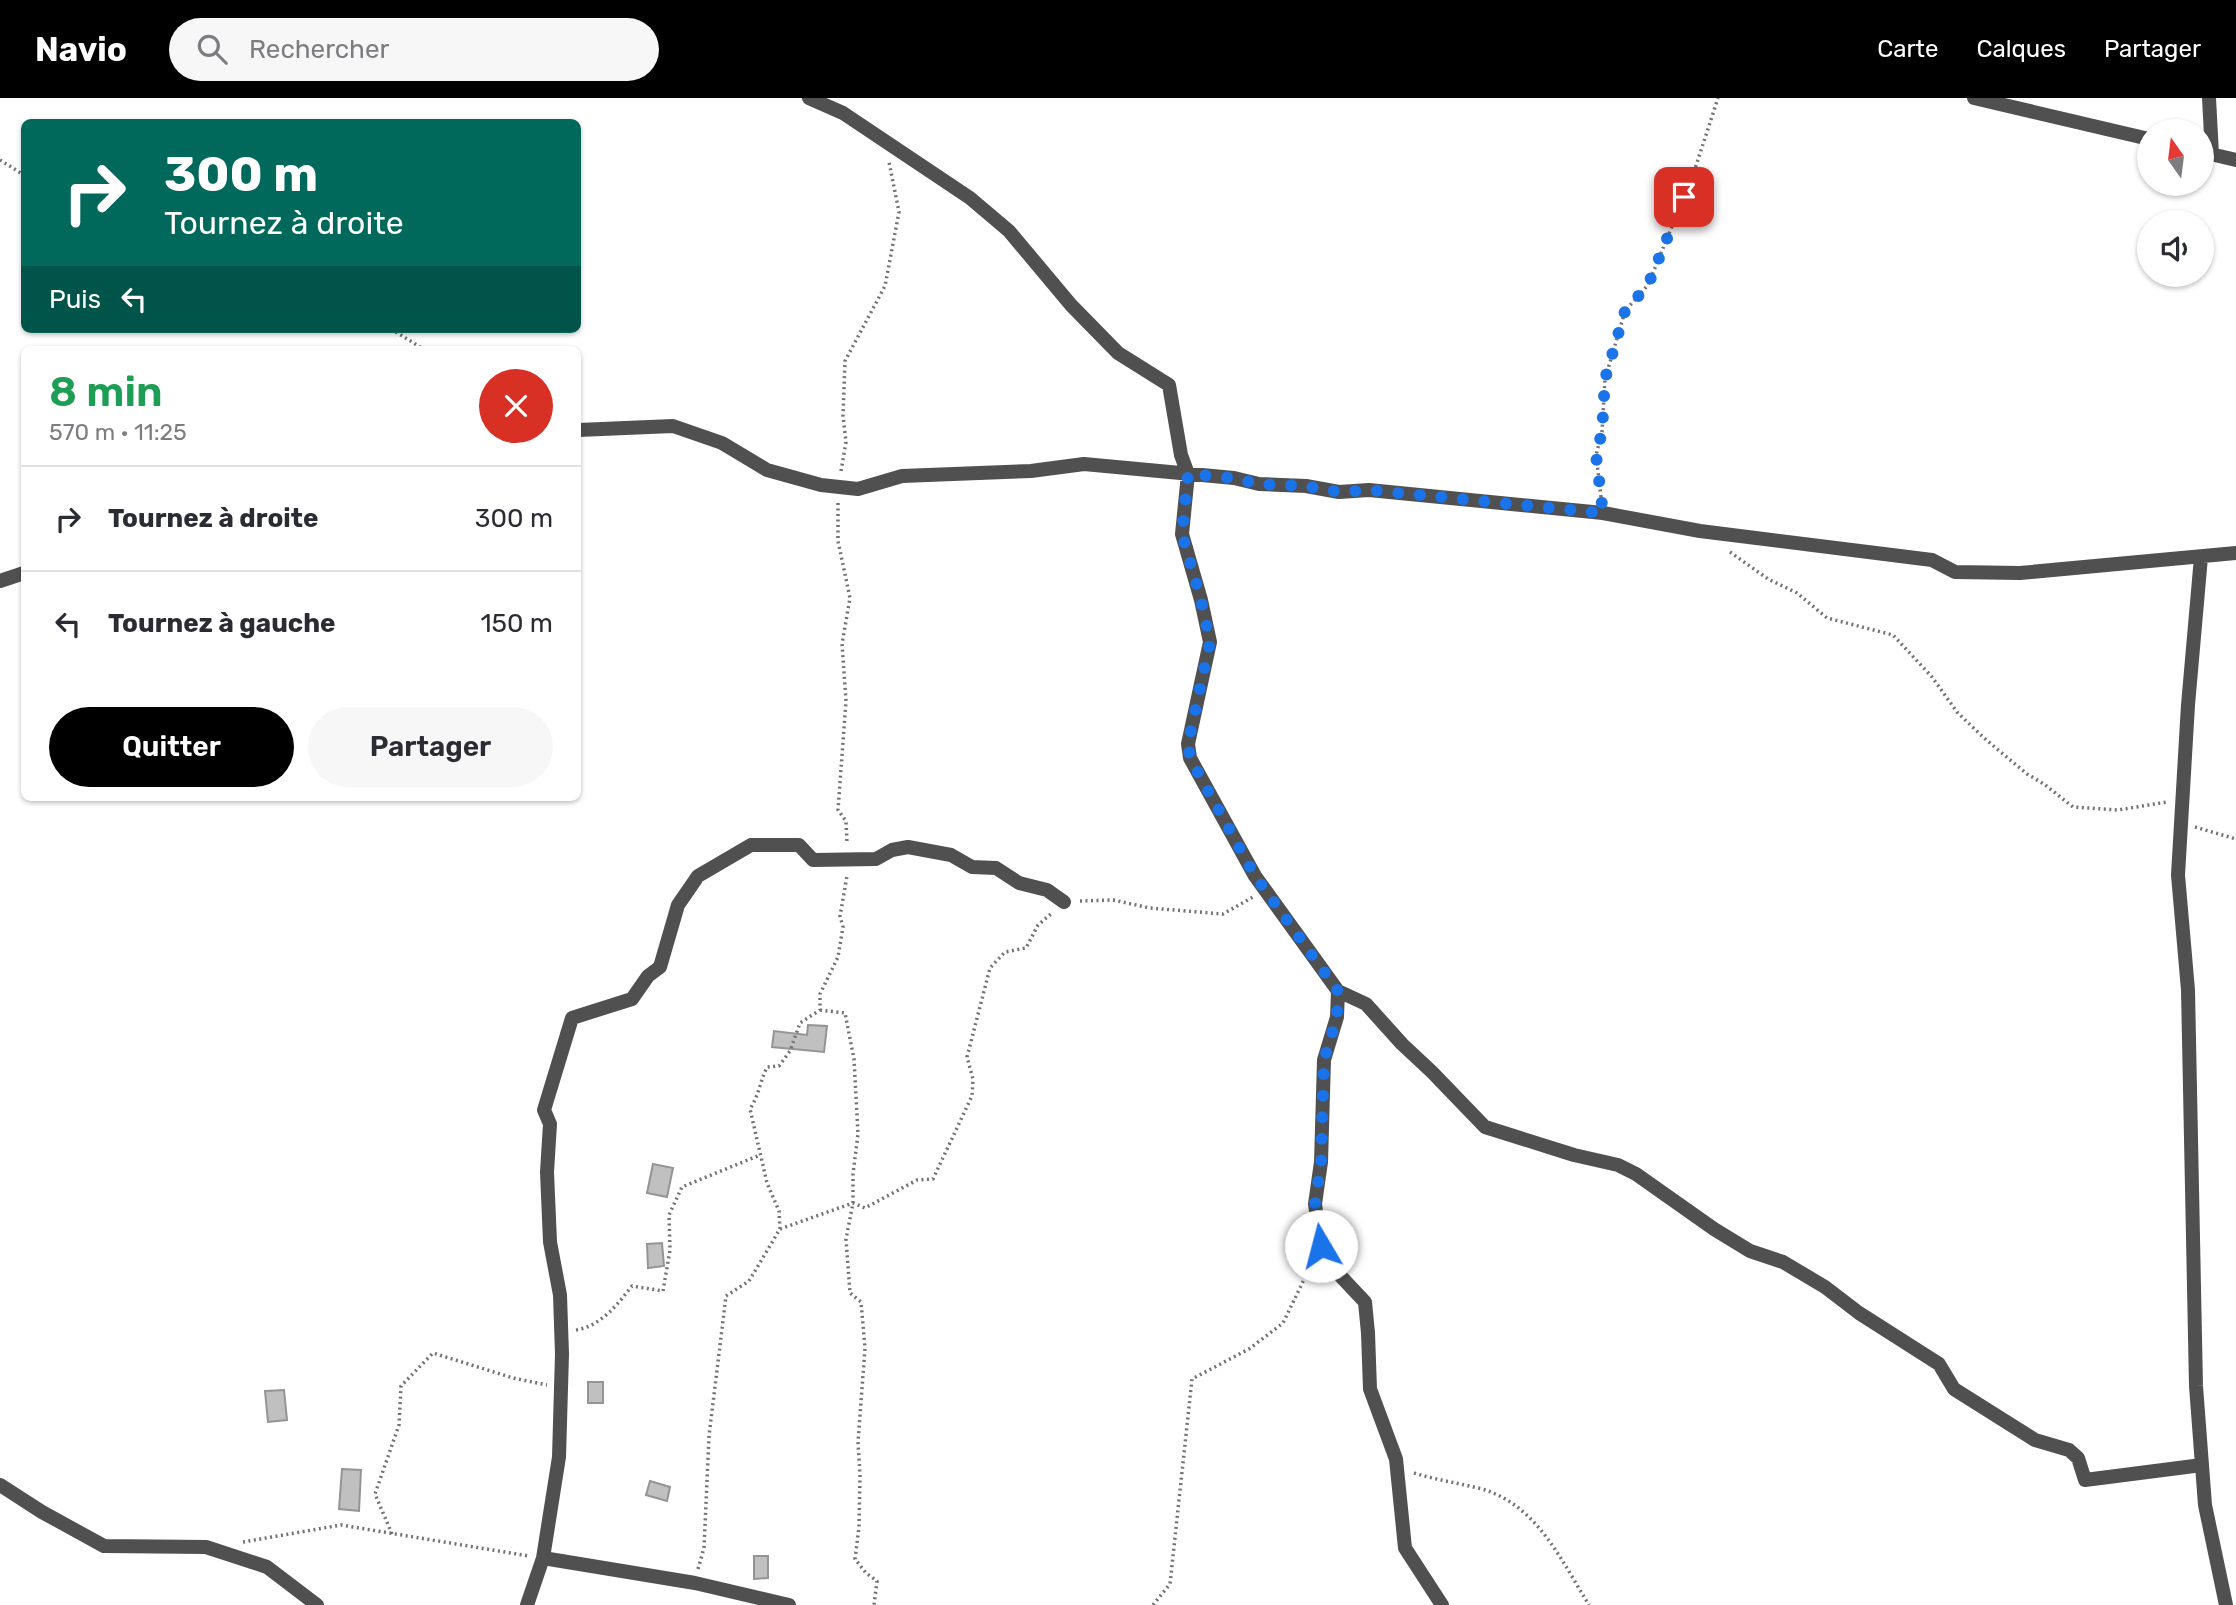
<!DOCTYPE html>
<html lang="fr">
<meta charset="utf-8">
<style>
body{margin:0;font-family:Rubik,sans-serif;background:#f7f7f7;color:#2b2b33;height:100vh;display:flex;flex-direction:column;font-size:26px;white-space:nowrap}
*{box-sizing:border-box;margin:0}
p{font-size:23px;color:#7c7c81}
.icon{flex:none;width:38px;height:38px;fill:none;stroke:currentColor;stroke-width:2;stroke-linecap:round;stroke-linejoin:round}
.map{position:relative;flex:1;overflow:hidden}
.side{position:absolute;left:21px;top:248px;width:560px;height:455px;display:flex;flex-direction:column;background:#fff;border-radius:10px;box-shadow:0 2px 5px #0004}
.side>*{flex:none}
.top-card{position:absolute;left:21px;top:21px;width:560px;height:214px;border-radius:10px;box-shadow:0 2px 5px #0004;background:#00695c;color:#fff;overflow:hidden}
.needle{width:46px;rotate:346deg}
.controls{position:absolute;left:2137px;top:21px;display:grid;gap:14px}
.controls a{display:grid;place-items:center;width:77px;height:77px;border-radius:50%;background:#fff;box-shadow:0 2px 5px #0004;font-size:35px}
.pin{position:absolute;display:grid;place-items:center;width:60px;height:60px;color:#fff;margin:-30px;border-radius:14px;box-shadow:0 4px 10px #0006}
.me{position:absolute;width:77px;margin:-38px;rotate:352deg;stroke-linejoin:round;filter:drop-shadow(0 0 5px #0008)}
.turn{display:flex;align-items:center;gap:24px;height:147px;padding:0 28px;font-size:32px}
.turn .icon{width:91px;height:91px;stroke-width:2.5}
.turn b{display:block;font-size:49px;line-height:60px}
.then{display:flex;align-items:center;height:66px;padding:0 28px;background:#0003;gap:14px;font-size:26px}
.round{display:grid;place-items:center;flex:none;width:74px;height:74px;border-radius:37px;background:#f7f7f7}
.headline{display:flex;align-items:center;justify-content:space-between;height:119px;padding:0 28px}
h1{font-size:42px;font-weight:600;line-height:52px;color:#1e9e55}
.cta{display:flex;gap:14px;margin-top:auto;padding:14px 28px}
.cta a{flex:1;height:80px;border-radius:42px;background:#000;color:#fff;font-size:28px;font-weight:600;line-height:80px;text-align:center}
.cta a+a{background:#f7f7f7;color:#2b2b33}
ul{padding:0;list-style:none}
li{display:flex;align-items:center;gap:21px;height:105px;padding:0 28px;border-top:2px solid #e1e1e2}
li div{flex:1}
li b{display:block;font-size:26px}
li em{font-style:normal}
header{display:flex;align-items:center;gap:42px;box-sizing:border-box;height:98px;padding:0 35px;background:#000;color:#fff}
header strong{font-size:33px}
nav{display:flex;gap:38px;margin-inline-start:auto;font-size:24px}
.search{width:490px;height:63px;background:#f7f7f7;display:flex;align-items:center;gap:18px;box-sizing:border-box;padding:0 24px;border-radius:38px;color:#7c7c81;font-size:26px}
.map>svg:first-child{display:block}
.building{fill:#c0c0c0;stroke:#949494;stroke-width:2}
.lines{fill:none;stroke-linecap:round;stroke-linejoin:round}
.path{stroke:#727272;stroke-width:3.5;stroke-dasharray:2 3.5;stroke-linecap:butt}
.street{stroke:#505050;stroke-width:14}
.route{stroke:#1a73e8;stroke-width:12;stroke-dasharray:0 21.6}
</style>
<header>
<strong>Navio</strong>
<div class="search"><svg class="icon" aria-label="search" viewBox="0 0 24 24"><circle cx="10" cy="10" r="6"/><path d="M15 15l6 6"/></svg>Rechercher</div>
<nav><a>Carte</a><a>Calques</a><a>Partager</a></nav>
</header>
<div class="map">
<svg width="2236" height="1507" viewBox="0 0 2236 1507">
<rect width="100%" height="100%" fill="#fff"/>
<path class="building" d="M808 927 827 928 824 954 772 949 774 933 807 937Z
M653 1066 673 1070 667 1099 647 1095Z
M662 1145 664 1168 648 1170 647 1146Z
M588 1284H603V1305H588Z
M284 1292 287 1322 268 1324 265 1293Z
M342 1371 361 1372 359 1413 339 1411Z
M650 1383 670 1389 667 1403 646 1397Z
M754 1458H768V1480L754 1481Z"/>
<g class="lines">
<path class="path" d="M0 62 24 77
M391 231 425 252
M841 373 846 344 843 318 845 263 885 188 899 114 889 64
M1601 399 1596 357 1602 334 1605 281 1625 213 1648 187 1693 77 1718 0
M838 405V443L850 500 842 546 846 603 838 712 846 723 847 745
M1730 454 1768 481 1797 495 1827 520 1893 537 1932 579 1957 614 1984 640 2027 676 2044 686 2073 709 2118 712 2167 704
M2195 729 2236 741
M1080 803 1113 802 1150 810 1223 816 1253 799
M820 912 845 915 854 961 858 1036 853 1076V1105L846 1141 850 1195 861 1204 865 1250 858 1344 860 1377 859 1429 855 1461 866 1475 877 1483 874 1507
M780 1131 779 1113 767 1085 750 1011C759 997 760 984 767 969L779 968 790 953 800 925 820 912V896L838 859 843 829 840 818 847 778
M576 1232C601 1228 617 1207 632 1188L663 1193 670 1152 669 1117 682 1089 760 1057
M1414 1375C1436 1382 1459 1385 1482 1391 1537 1407 1561 1462 1589 1507
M392 1436 375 1396 399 1327 401 1288 433 1255 513 1280 547 1287
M243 1444 341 1427 529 1458
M698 1471 704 1450 709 1338 726 1198 749 1183 780 1131 853 1105 865 1110 917 1082 933 1081 972 998 973 981 967 959 990 870 1005 854 1026 850 1038 827 1052 815
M1153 1507 1170 1486 1192 1281 1249 1251 1283 1225 1312 1165"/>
<path class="street" d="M809 0 843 15 970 100 1009 133 1071 207 1118 255 1169 287 1181 357 1188 376 1182 436 1201 502 1210 544 1188 646 1190 660 1255 778 1338 893 1337 919 1324 962 1321 1064 1315 1106 1321 1148 1331 1168 1365 1204 1368 1235 1370 1291 1396 1361 1405 1450 1442 1507
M1974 0 2149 41
M2209 0 2212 56
M2202 54 2236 62
M578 332 673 328 722 345 767 372 821 387 858 391 902 378 1031 373 1084 366 1234 380 1259 386 1306 388 1339 394 1369 392 1603 415 1700 433 1932 462 1955 474 2020 475 2236 455
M2201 459 2188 607 2178 777 2188 892 2196 1288 2205 1407 2226 1507
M0 483 24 475
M1338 893 1366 906 1402 946 1432 974 1485 1029 1574 1057 1618 1067 1636 1076 1714 1131 1750 1153 1783 1164 1825 1189 1859 1215 1939 1266 1954 1291 2035 1342 2069 1352 2078 1360 2085 1382 2202 1367
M0 1387 42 1414 104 1448 206 1449 267 1469 317 1507
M543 1460 695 1485 789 1507
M527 1507 543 1460 559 1359 562 1256 560 1197 550 1144 547 1074 550 1026 544 1012 572 920 632 901 648 878 660 869 678 807 698 778 751 747H799L813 762 876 761 892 752 908 749 951 757 972 769 996 770 1019 785 1047 792 1064 804"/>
</g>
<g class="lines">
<path class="route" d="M1321 1148 1315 1106 1321 1065 1324 962 1337 919 1338 893 1255 778 1190 660 1188 646 1210 544 1201 502 1182 436 1188 376 1234 380 1259 386 1306 388 1339 394 1369 392 1603 415 1596 357 1602 334 1605 281 1625 213 1648 187 1684 99"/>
</g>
</svg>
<div class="controls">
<a><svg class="needle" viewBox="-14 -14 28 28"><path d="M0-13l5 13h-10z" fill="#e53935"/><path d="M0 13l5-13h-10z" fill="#7c7c81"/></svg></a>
<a><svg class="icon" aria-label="sound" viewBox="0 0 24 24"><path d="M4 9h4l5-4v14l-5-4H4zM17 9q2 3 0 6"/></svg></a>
</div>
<div class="pin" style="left:1684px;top:99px;background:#d93025"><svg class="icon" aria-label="arrive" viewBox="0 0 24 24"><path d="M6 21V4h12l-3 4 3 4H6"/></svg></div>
<svg class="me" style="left:1321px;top:1148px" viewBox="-20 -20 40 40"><circle r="19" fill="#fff"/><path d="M0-13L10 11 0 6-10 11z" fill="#1a73e8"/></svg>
<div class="top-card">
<div class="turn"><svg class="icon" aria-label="right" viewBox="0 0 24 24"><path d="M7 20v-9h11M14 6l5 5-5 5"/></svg><div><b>300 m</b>Tournez à droite</div></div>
<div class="then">Puis<svg class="icon" aria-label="left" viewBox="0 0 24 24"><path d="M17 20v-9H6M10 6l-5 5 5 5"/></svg></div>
</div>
<section class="side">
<div class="headline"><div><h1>8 min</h1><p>570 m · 11:25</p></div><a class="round" style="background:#d93025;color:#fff"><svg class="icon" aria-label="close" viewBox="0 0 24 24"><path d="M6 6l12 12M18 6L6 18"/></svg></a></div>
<ul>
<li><svg class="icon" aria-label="right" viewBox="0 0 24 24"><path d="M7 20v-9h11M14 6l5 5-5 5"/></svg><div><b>Tournez à droite</b></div><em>300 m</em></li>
<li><svg class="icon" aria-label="left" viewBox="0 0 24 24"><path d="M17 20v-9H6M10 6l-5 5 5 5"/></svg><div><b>Tournez à gauche</b></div><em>150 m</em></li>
</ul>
<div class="cta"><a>Quitter</a><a>Partager</a></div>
</section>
</div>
